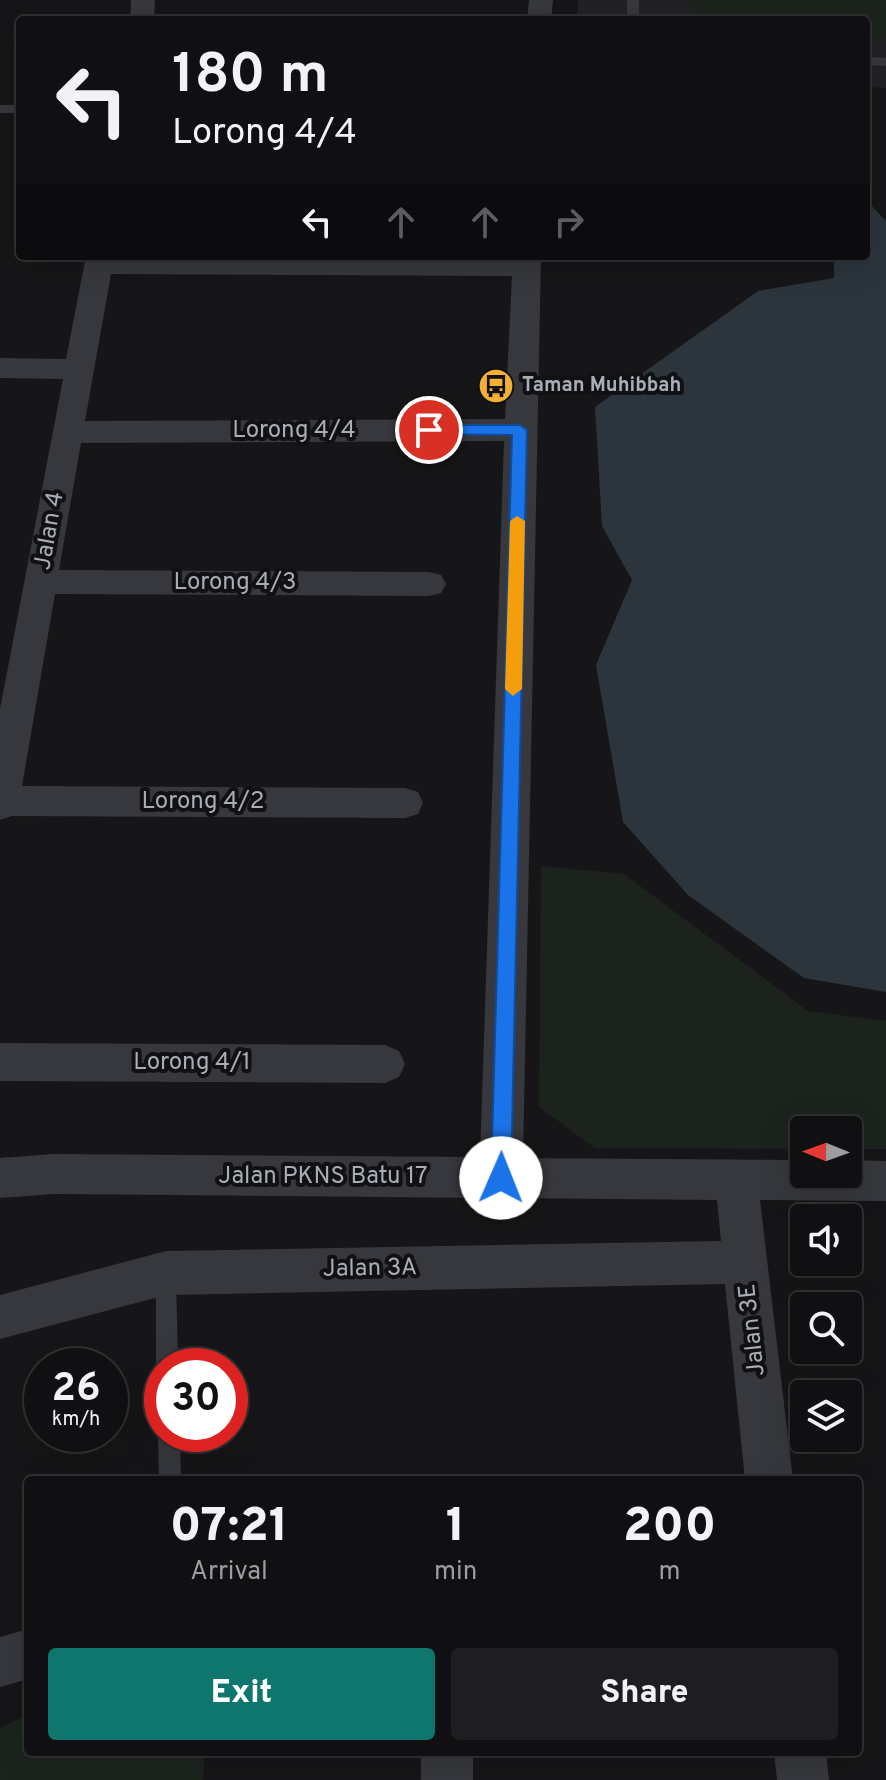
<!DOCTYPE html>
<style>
body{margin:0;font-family:Overpass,sans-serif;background:#1e1e20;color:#f1f3f6;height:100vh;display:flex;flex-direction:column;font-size:30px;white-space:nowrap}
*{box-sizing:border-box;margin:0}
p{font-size:26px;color:#9c9d9f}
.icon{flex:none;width:44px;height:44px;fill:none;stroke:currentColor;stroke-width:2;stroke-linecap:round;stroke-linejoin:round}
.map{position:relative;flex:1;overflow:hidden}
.side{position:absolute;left:24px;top:1476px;width:838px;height:280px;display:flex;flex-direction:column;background:#101012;border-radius:8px;box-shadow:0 8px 32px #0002,0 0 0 2px #303032}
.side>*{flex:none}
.top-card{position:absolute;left:16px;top:16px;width:854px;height:244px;border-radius:8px;box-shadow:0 8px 32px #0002,0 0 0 2px #303032;background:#101012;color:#f1f3f6;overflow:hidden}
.needle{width:52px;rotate:271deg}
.buttons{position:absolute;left:790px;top:1116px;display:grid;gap:16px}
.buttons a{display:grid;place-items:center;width:72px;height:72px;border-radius:8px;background:#101012;box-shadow:0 8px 32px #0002,0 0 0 2px #303032;font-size:40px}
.speed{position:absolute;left:24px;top:1348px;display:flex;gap:16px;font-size:40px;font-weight:700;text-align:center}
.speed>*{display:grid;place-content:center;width:104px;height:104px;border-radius:50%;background:#101012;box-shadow:0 8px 32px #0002,0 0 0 2px #303032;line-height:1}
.speed small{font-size:20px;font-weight:400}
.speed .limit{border:12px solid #d22;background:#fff;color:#111}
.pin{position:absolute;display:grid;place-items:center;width:68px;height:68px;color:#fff;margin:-34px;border:4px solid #fff;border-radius:50%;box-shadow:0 2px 8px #0007}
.me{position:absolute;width:88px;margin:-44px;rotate:1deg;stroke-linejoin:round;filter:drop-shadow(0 0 6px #0008)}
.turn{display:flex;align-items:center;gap:28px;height:168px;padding:0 24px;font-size:36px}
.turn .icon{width:104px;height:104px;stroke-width:2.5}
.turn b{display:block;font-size:56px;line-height:68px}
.lanes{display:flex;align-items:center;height:76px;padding:0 24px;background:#0003;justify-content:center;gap:40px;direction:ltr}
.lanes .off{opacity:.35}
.eta{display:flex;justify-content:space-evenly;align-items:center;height:136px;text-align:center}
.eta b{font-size:48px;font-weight:800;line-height:56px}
.primary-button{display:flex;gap:16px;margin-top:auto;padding:16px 24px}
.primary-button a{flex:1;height:92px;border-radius:8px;background:#0f766e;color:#fff;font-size:32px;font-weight:800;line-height:92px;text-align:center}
.primary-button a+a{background:#1e1e20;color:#f1f3f6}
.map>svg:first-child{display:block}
.built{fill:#222225}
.green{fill:#1c231d}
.water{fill:#2c353c}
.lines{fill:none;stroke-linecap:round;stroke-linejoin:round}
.service{fill:#37383d;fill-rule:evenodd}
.minor{fill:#37383d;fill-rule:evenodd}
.route{fill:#1a73e8;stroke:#114b97;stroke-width:2}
.slow{fill:#f59e0b}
.labels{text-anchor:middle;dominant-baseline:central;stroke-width:8;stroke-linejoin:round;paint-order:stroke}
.far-poi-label{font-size:20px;font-weight:bold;fill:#a8adb8;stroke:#111113;text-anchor:start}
.street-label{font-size:24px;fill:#a8adb8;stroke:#111113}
</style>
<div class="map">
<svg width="886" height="1780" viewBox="0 0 886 1780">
<rect width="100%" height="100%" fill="#161618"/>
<path class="built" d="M578 0H886V88L866 87V20H577Z"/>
<path class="green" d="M689 0H886V40L866 39V20H703L689 6Z
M541 866 624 874 808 1011 886 1021V1149H848V1130H804V1149L595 1148 539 1107Z
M28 1715V1752H205L203 1780H0V1728Z"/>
<path class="water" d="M866 200 886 221V992L804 978 688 895 623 822 596 665 632 580 602 526 595 407 758 291 834 278V256H866Z"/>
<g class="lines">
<path class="service" d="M627 0H639V20H627Z
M866 57 886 58V66L866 65Z
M0 105H20V113H0Z
M166 1263 173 1266 176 1273 178 1366H162V1375L156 1366V1273L159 1266Z
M161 1426 162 1434H180L181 1480H159L158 1434Z"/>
<path class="minor" d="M131 0H155L154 20H130Z
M529 0H553L551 20H527Z
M86 256H541L523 1158 804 1160V1174H848V1160L886 1161V1201L760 1200 793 1480H745L725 1284 166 1295 0 1339V1295L166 1251 721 1241 717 1200 54 1194 0 1198V1158L54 1154 480 1157 504 441 81 443 59 570 429 572 441 575 446 584 441 593 429 596 55 594 22 786 405 788 418 792 423 803 418 814 405 818 12 816 0 820V709L63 379 0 378V358L66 359ZM111 274 512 276 505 419 85 421Z
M0 1043 385 1045 399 1051 405 1064 399 1077 385 1083 0 1081Z
M28 1629V1679L0 1687V1637Z
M421 1752H473V1780H421Z
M774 1752H826L829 1780H777Z"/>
</g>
<path class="route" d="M429 425H520L527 430 511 1178 508 1185 501 1188 494 1185 491 1178 512 435 424 434V427Z"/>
<path class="slow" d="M517 516 525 521 522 689 513 696 505 689 510 521Z"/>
<defs>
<symbol id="bus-disc" viewBox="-11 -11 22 22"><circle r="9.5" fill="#f2b134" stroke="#111113"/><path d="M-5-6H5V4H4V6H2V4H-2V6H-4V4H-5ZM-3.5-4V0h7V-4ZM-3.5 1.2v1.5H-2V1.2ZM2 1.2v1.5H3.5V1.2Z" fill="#111"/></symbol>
</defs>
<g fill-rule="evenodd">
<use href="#bus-disc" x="476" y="366" width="40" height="40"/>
</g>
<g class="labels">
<g class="far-poi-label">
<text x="522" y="386">Taman Muhibbah</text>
</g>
<g class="street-label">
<text x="294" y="431">Lorong 4/4</text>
<text transform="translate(50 531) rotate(-80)">Jalan 4</text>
<text x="235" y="583">Lorong 4/3</text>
<text x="203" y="802">Lorong 4/2</text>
<text x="192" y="1063">Lorong 4/1</text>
<text x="323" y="1177">Jalan PKNS Batu 17</text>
<text transform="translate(370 1269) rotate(-1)">Jalan 3A</text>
<text transform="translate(753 1330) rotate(-96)">Jalan 3E</text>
</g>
</g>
</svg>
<div class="buttons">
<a><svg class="needle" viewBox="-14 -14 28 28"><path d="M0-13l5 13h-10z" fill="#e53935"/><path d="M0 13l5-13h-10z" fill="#9c9d9f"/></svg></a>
<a><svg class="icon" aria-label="sound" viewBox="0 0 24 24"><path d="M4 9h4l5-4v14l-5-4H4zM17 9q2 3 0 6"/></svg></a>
<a><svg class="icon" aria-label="search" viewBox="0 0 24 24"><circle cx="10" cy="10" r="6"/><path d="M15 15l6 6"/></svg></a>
<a><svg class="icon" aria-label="layers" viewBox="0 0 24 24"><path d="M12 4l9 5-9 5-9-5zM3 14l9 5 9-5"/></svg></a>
</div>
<div class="speed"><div>26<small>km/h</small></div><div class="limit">30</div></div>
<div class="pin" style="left:429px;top:430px;background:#d93025"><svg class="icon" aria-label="arrive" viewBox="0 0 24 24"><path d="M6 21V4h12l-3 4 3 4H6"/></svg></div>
<svg class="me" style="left:501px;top:1178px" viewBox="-20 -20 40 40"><circle r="19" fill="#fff"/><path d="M0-13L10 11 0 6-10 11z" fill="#1a73e8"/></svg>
<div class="top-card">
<div class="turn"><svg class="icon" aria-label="left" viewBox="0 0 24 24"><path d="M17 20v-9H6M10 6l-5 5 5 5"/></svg><div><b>180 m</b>Lorong 4/4</div></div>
<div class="lanes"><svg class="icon" aria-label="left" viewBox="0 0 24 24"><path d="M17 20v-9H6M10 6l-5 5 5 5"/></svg><svg class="icon off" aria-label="ahead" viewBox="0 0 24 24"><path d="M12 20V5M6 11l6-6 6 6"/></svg><svg class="icon off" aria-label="ahead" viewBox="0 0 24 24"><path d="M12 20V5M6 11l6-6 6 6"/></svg><svg class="icon off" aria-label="right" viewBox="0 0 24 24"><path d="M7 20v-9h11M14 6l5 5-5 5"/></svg></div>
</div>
<section class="side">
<div class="eta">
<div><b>07:21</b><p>Arrival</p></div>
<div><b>1</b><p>min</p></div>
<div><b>200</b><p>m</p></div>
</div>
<div class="primary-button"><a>Exit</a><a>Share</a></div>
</section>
</div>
